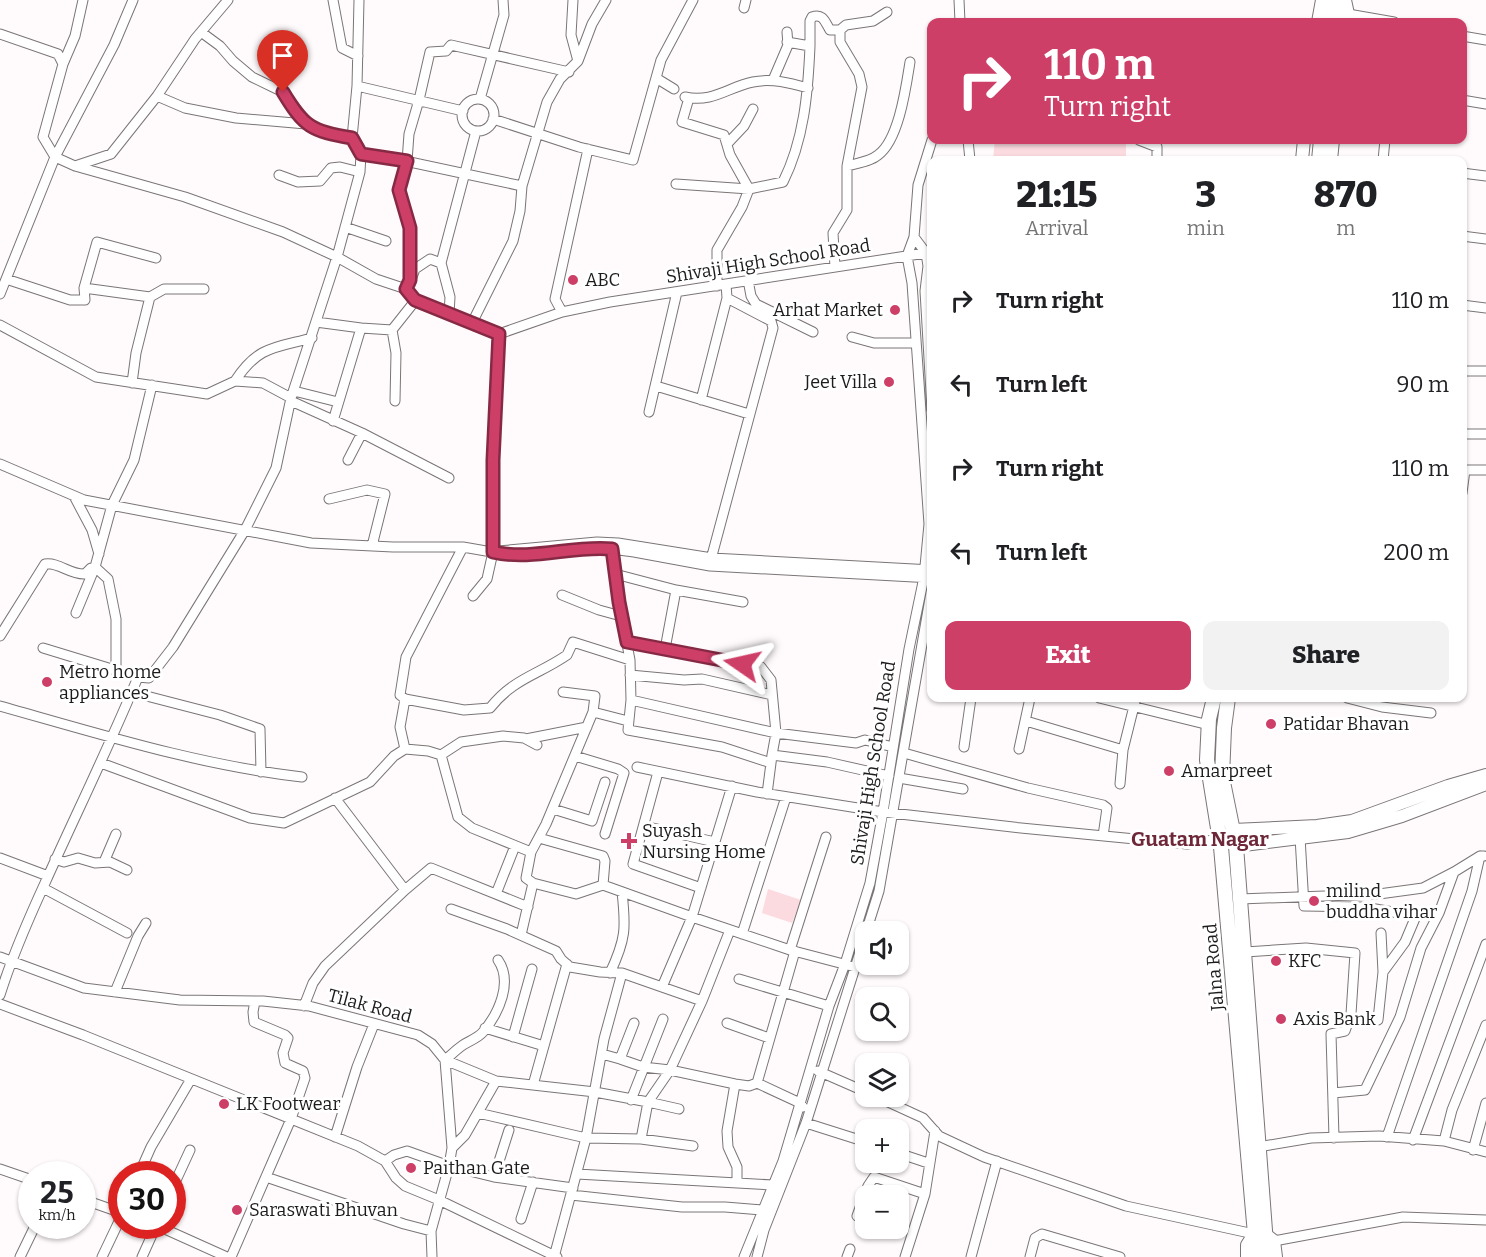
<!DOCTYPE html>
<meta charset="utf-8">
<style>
body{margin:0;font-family:Bitter,serif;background:#f2f2f2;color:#202124;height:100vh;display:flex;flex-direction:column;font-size:22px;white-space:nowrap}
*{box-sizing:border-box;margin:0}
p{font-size:20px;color:#757577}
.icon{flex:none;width:33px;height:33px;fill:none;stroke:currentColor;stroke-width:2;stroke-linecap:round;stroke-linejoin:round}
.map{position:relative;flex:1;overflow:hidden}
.side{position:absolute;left:927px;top:156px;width:540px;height:546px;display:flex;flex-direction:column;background:#fff;border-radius:12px;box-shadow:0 2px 4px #0004}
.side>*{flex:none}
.guide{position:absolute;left:927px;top:18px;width:540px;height:126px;border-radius:12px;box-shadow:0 2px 4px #0004;background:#ce3f68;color:#fff;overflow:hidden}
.tools{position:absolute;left:855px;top:921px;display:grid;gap:12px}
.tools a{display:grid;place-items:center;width:54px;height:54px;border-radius:12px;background:#fff;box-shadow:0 2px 4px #0004;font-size:30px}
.speed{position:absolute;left:18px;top:1161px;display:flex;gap:12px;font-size:30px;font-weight:700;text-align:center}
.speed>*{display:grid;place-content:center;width:78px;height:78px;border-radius:50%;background:#fff;box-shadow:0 2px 4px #0004;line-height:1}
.speed small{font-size:15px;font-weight:400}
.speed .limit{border:9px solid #d22;background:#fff;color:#111}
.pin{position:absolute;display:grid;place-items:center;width:51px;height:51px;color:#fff;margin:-62px -26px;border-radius:50% 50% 50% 0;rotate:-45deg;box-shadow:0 0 6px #0007}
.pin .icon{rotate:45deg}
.me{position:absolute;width:66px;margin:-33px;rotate:281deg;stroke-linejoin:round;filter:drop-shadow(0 0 4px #0008)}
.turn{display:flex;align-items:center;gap:21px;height:126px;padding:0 18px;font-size:27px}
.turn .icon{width:78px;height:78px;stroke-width:2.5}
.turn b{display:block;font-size:42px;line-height:51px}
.eta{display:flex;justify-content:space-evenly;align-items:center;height:102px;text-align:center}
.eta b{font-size:36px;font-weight:800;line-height:42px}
.button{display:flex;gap:12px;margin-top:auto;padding:12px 18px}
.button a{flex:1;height:69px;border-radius:12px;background:#ce3f68;color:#fff;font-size:24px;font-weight:800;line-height:69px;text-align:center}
.button a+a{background:#f2f2f2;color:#202124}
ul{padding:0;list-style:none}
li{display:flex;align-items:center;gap:18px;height:84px;padding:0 18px}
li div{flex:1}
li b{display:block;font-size:22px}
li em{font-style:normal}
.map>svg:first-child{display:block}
.green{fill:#fcdbe0}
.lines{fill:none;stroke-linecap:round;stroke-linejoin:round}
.minor-casing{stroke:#7b7676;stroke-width:11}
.major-casing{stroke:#7b7676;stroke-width:14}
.highway-casing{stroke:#7b7676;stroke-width:16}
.minor{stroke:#fff;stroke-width:9}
.major{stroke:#fff;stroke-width:12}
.highway{stroke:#fff;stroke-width:14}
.route-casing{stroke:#862944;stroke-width:15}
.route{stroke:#ce3f68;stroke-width:10}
.poi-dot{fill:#ce3f68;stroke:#fff;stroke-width:2}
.labels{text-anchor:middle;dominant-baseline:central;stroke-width:6;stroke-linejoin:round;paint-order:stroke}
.street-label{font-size:18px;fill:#1d1b1c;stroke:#fff}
.poi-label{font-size:18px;fill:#1d1b1c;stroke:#fff;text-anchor:start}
.neighbourhood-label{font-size:20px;font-weight:bold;fill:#6d2739;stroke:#fff}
</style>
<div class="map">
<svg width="1486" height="1257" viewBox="0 0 1486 1257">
<rect width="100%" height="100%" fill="#fffafb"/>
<path class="green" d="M995 140H1126V160H993Z
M768 889 801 900 792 923 762 913Z"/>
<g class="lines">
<defs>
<path id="minor" d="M333 0 342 48 358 56
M573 0 571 35 578 61
M959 0 960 22
M744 8 746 0
M1348 14 1394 22
M201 32 220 46 233 61 252 77 283 92 304 123 323 133 352 138
M0 34 58 54 63 64 43 137 55 157 75 166 185 197 283 232 337 257 376 279 406 289 415 301 499 334 562 312 610 302 932 252
M1462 36 1486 40
M810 46V21L812 17C823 13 825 22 830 30H840
M63 64 75 36 83 0
M656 78 674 89
M773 80 788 45 787 32
M357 86 463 111
M157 96 185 108 236 118 306 124
M685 97C713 103 728 87 753 82 772 78 790 83 808 88
M689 98 682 122 724 135 730 155 749 189 742 207 717 250V286
M480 99 504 15 503 0
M462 115a16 16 0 1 1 32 0a16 16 0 1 1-32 0Z
M1462 100 1486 104
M493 119 579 147 633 160 661 60 693 0
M968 140 970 160
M1139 140 1157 147V160
M727 144 744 126 753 109
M361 154 377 155 522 186
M1383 160 1385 140
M75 166 111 154 157 96 195 39 228 0
M847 166C857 163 870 162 878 155 899 140 906 87 910 62
M1462 173 1486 176
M279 175 298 182 320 181 331 168 340 167 360 172
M676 184 749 189 783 182C804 140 808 93 810 46L787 42
M345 227 386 241
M1462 236 1486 239
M914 237 926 253 928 266 925 291 932 410
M441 263 476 131
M835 267 833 233 847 210V166L862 87 859 74 840 42V30L846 25 873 21 887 12
M412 277 415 269 430 259 441 263 450 297 449 314
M6 279 70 300H85L84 288 97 242 156 258
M410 280V228L399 190 407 161 409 134 419 100 430 52 446 51 451 45 569 72
M748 280 751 296 756 304 813 332
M84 288 150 297
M0 294 55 157 114 45 133 0
M1462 305 1486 308
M562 312 555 299 588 149
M316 322 361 328
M472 323 513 241 520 211 522 186 547 102 560 79 578 61 592 24 606 0
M0 325 96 377 207 394 235 381 263 383 291 398
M392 330 396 353 395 401
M852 337 874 343H915
M1462 371H1486
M235 381C258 346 274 348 312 338
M132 383 136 353 150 297 164 289H204
M656 386 749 414
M294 391 338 402
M701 400 727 298
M291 401 362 433 449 478
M649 412 677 292
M333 421 361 328 392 330 415 301
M1462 434H1486
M348 460 362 433
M0 464 84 500 311 543 393 547H463L509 555 596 547 634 552 710 566 932 578
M1462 470H1486
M1462 493 1465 470
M74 496 92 530 99 554
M329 499 367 490 385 494 372 546
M463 547 406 657 400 695 405 699 464 710 490 708C514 678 538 675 567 655L573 642 630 660
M612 549 619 602 630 660 631 700 628 730 722 747 771 763 772 755 827 762 889 776
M498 551 597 542 618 543 712 558 932 570
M710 563 773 328 771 321 727 298 726 284
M615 574 676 590 743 602
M562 595 599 610 621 616
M473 596 487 579 493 552V460L499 334
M76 613 95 567 112 505 134 460 152 385
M0 636 45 564C59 562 70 575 85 574L91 568 95 567 108 579 116 619V670
M627 642 761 667 771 680 776 733 772 755
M43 648 138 677
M665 649 676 590
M630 675 684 680 702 679 772 695
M131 692 220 715 260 729 261 772
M563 692 595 696 593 712
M1099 698 1209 725
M1347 698 1382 707 1431 713
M405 699 400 727 405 749
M631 700 776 733 856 743 865 740 893 747
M0 706C100 734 198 765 302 777
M1026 721 1123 750
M526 739 587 727
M964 747 971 698
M1019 749 1030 698
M904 753 1028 788 1103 805 1107 808 1103 836
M441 755 461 742 503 736 524 738 537 745
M575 756 618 769 624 773 605 834
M101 763 250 818 284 823 370 782 394 756 405 749 428 751 441 755 458 817 472 828 531 852 526 878 533 883 576 894 603 885 692 917 790 950 855 967
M637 767 757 792 883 812 1021 828 1187 844 1220 839
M658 772 633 864 701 888
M899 778 963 789
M1120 784 1123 750 1136 698
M767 794 771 763
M335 798 405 890
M553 809 592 821 605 782
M644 826 715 842
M1300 837 1304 906 1364 907 1416 916 1405 942 1383 972
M539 838 603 856 605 861 603 885
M531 852 546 824 593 712 628 721
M0 858 48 876
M55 859 64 862 78 858 95 863 110 862 127 870
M104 862 116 834
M43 888 127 933
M496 894 515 846
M1240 899 1379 894 1423 888 1454 872 1480 856H1484
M451 909 507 929 556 951 561 959 570 967 600 972 622 973 702 1001
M866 932 879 891 932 587
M742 934 786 797
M521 935 533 883
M790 950 826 837
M1245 952 1306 948 1355 953 1351 1014 1345 1031 1331 1034 1334 1138
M0 957 84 988 180 1000 263 1001 309 1006 418 1035 432 1044 445 1060 452 1148 449 1166 431 1231 432 1257
M498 960C513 982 499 1013 483 1032 478 1038 469 1041 463 1045 457 1049 451 1055 445 1060L496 1081 595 1092 648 1102 670 1070 702 1001 730 930
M610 973C626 939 626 928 622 892
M739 979 829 1006
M662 987 692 917 732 786
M115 992 138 936 146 923
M0 995C12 956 28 920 45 883 76 814 109 747 138 677L149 678 173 647 245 530 276 468 291 398 337 257 360 172 361 154 352 138 357 86 359 0
M0 1004 83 1035 358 1146 385 1161 396 1178 405 1186 439 1200 557 1257
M304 1006 313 983 325 966 405 890 431 868 528 907
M1378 1020 1383 972 1381 933
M727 1023 769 1038
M485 1028 544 1046
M513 1037 532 969
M602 1054 620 1059 634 1023
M620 1059 643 1067 670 1070 735 1084 749 1086 757 1083 800 1103 803 1107
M818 1071 866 1092
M757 1083 795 951
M735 1084 727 1131 728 1147 737 1167V1183
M533 1085 567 964
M1333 1093 1365 1090 1400 1017 1421 948 1439 913 1454 872
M875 1096 923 1118 939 1136 984 1157 1126 1206 1254 1234
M631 1100 663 1019
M478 1113 586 1138 641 1139 693 1146
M806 1123 866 1142
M335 1137 357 1067 374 1024
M1387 1137 1472 891 1480 856
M641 1139 648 1102 679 1109
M1413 1140 1486 944
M1444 1141 1452 1110 1486 1025
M1258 1147 1311 1138 1379 1136 1444 1141 1486 1152
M452 1148 465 1135 496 1081
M1473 1150 1486 1103
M898 1153 928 1163
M385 1161 394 1155 407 1151 449 1166 494 1177 573 1188
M0 1169 32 1180
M139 1174 151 1147 191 1079
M577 1174 773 1185
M266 1177 404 1224 431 1231
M494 1177 509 1130
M172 1189 190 1150
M571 1195 682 1207H725L762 1210
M82 1199 122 1213
M857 1216 868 1186 874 1177 925 1194
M521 1219 533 1182
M158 1226 227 1257
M1274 1241 1403 1217 1486 1220
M20 1257 35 1226
M102 1257 122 1215
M142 1257 156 1226
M231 1257 291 1119 305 1078 303 1071 285 1063 283 1053 288 1038 285 1035 254 1022 253 1012 255 1001
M554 1257 586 1138 604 1039 622 973
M744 1257 783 1161 829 1006 845 964 870 883 883 812 909 649 924 577 929 524 912 283 907 256 914 237 918 185 932 140
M757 1257 764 1230 806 1123 866 933
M847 1257 850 1249
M905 1257 925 1194 935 1131
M971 1257 997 1161
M1030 1257 1035 1238 1042 1234 1120 1257"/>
<path id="major" d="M1345 0 1348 14 1347 22
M1318 22 1322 0
M1302 160 1304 140
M1331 160 1333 140
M1233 830 1317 826 1352 821 1448 786 1486 775
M1236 846 1348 832 1402 816 1486 784
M1265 1234 1274 1241 1276 1257
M1247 1257V1245L1254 1234"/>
<path id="highway" d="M1326 22 1328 0
M1335 22 1338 0
M1319 160 1321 140
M1214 698 1209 719 1207 760 1221 847 1257 1257
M1228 698 1224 728 1222 777 1236 846 1267 1257"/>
</defs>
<use href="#minor" class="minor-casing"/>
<use href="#major" class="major-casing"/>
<use href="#highway" class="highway-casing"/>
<use href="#minor" class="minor"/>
<use href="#major" class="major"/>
<use href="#highway" class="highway"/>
</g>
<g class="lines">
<defs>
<path id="route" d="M283 92C304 127 311 131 352 138L361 154 407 161 399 190 410 228V280L406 289 415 300 499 334 493 460V552C533 561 573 545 612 549L619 602 627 642 742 664"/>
</defs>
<use href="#route" class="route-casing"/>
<use href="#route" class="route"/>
</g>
<g class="poi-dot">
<circle cx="573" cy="280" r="6"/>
<circle cx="895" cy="310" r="6"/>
<circle cx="889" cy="382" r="6"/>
<circle cx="47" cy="682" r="6"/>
<circle cx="1271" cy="724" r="6"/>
<circle cx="1169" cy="771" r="6"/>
<path d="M626 832h6v6h6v6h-6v6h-6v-6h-6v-6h6z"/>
<circle cx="1314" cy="901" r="6"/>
<circle cx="1276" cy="961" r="6"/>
<circle cx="1281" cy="1019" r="6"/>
<circle cx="224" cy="1104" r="6"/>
<circle cx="411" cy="1168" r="6"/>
<circle cx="237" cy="1210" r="6"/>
</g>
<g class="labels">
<g class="street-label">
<text transform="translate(768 261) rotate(-9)">Shivaji High School Road</text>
<text transform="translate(873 763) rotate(-81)">Shivaji High School Road</text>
<text transform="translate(1214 967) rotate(-95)">Jalna Road</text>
<text transform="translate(370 1006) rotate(15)">Tilak Road</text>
</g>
<g class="poi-label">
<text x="585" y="280">ABC</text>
<text x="883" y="310" text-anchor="end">Arhat Market</text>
<text x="877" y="382" text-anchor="end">Jeet Villa</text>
<text x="59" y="672">Metro home<tspan x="59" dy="21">appliances</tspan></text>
<text x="1283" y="724">Patidar Bhavan</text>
<text x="1181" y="771">Amarpreet</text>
<text x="642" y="831">Suyash<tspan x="642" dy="21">Nursing Home</tspan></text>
<text x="1326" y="891">milind<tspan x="1326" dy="21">buddha vihar</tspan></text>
<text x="1288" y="961">KFC</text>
<text x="1293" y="1019">Axis Bank</text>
<text x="236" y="1104">LK Footwear</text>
<text x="423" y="1168">Paithan Gate</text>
<text x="249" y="1210">Saraswati Bhuvan</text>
</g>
<g class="neighbourhood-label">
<text x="1200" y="839">Guatam Nagar</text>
</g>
</g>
</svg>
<div class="tools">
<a><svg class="icon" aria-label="sound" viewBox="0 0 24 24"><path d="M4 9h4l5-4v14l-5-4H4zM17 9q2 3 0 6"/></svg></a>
<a><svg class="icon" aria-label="search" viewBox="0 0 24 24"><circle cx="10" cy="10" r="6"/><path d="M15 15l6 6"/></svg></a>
<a><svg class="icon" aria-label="layers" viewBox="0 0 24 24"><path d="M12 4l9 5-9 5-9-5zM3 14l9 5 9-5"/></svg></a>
<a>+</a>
<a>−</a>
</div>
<div class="speed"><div>25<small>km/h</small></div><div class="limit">30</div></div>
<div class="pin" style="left:283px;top:92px;background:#d93025"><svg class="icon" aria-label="arrive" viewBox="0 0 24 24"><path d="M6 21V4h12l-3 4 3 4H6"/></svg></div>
<svg class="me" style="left:742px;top:664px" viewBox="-20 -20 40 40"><path d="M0-17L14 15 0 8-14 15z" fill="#ce3f68" stroke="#fff" stroke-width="4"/></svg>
<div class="guide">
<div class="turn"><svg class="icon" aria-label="right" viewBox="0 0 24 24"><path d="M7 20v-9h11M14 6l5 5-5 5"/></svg><div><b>110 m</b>Turn right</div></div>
</div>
<section class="side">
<div class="eta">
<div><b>21:15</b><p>Arrival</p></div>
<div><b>3</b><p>min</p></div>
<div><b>870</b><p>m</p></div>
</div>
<ul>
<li><svg class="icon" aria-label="right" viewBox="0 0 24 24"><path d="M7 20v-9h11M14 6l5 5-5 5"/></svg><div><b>Turn right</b></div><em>110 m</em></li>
<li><svg class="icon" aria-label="left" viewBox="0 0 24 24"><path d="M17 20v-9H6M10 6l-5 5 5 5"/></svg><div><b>Turn left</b></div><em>90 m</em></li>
<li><svg class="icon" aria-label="right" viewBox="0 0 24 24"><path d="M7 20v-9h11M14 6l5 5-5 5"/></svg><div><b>Turn right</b></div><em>110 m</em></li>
<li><svg class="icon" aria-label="left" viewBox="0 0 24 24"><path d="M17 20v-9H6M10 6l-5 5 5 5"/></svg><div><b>Turn left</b></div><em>200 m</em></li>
</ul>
<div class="button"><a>Exit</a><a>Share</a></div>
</section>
</div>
